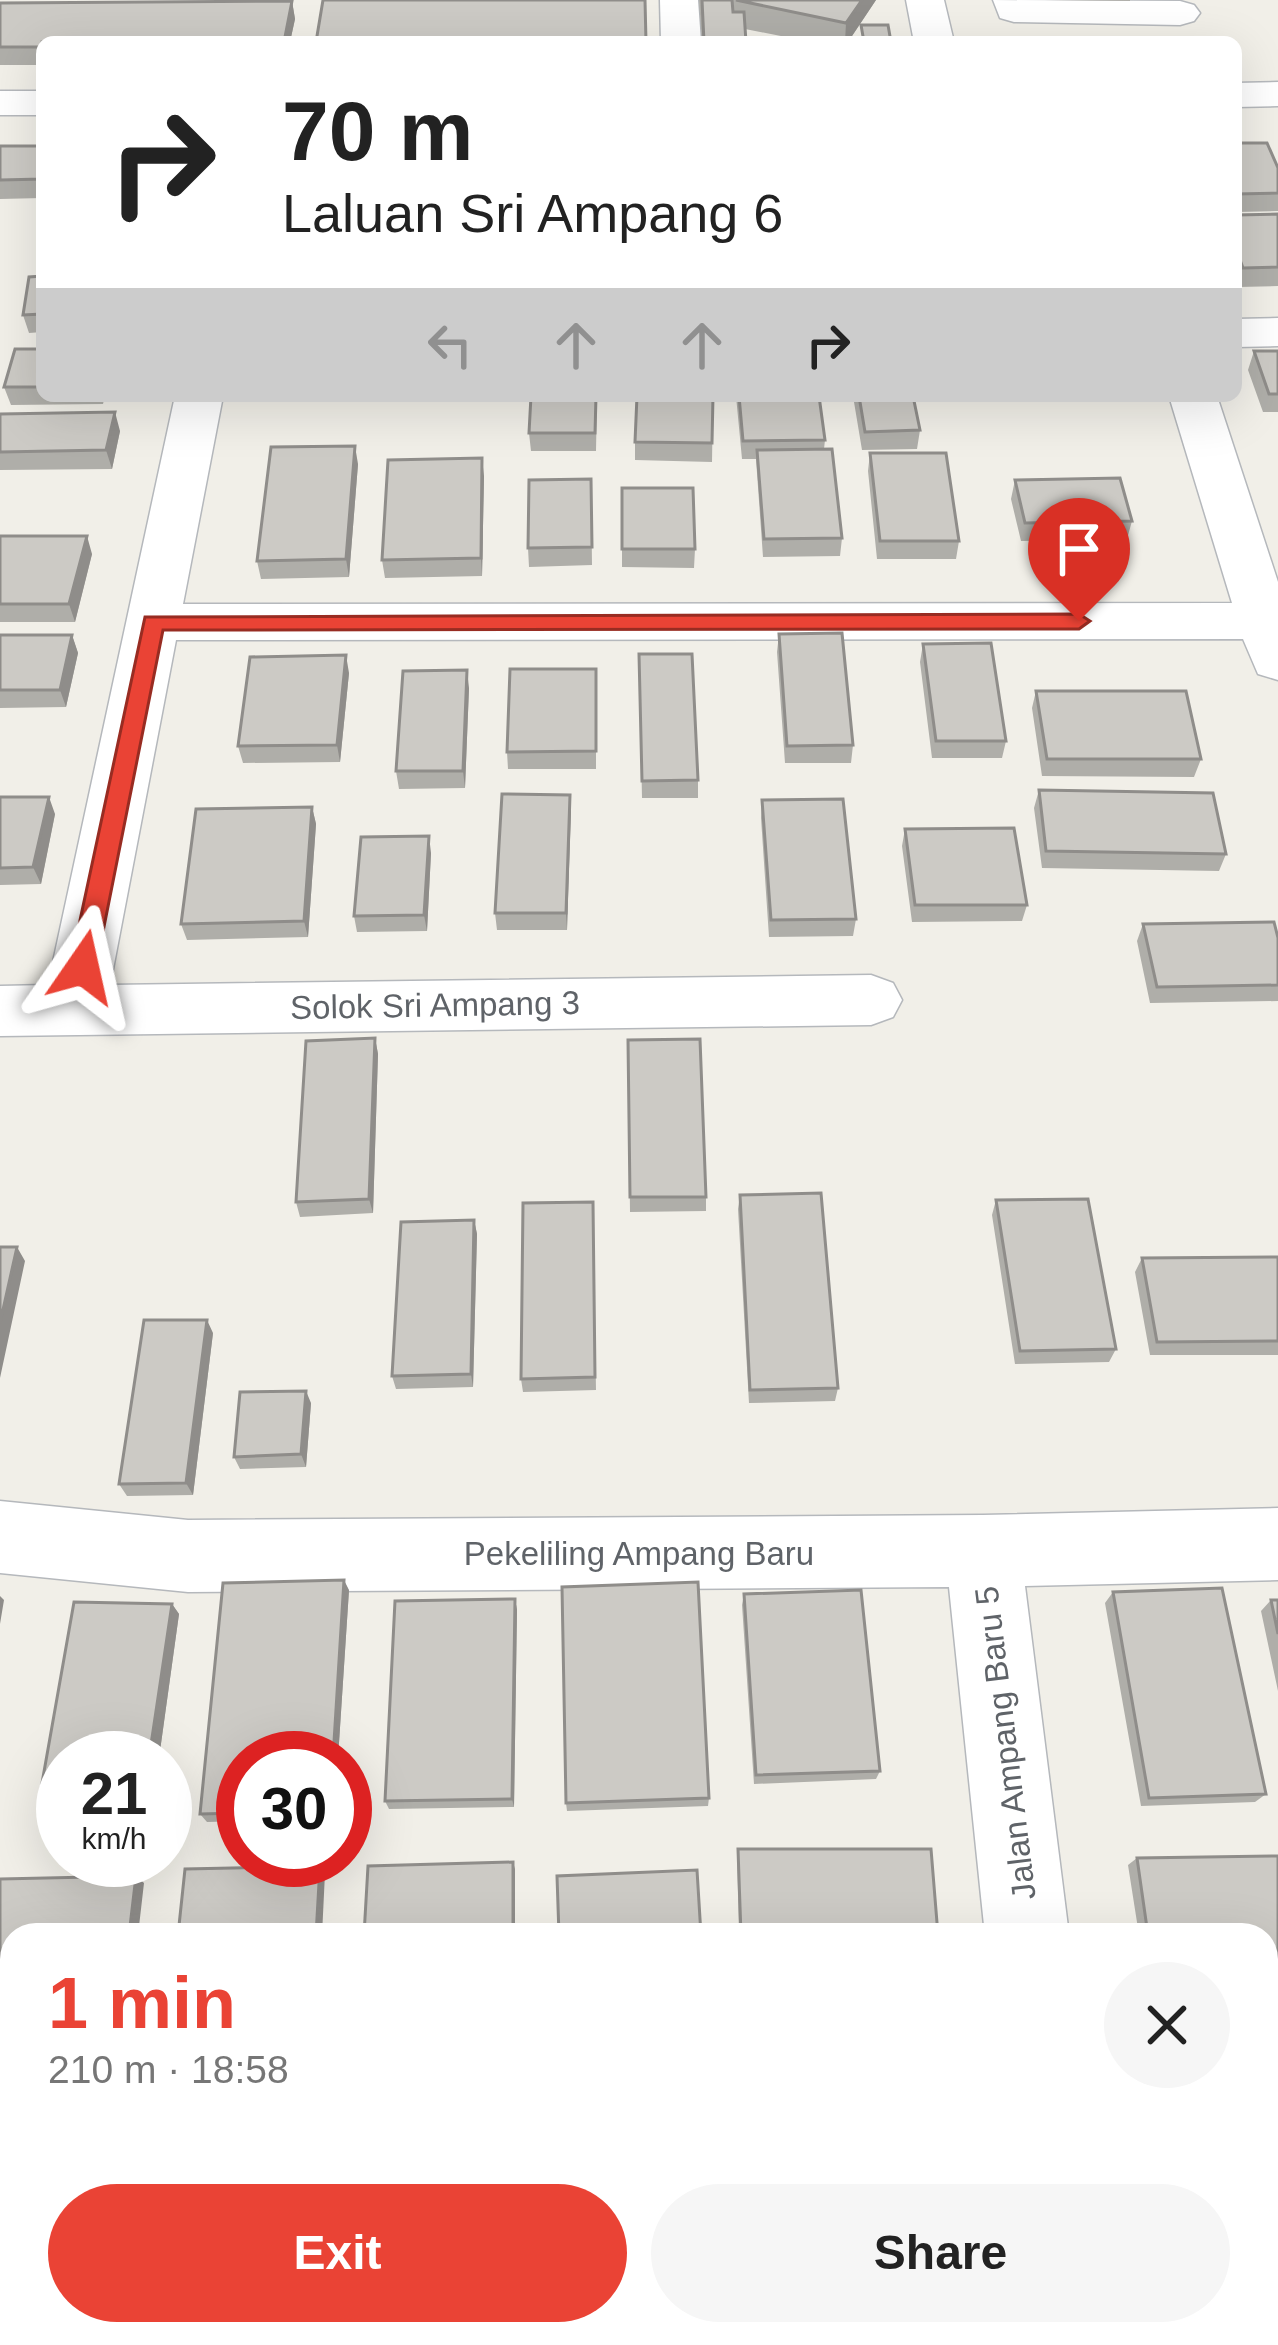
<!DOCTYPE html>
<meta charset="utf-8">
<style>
body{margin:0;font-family:Arial,sans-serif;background:#f6f6f6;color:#222;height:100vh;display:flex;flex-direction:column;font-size:45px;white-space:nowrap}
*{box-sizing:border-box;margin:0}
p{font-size:39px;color:#767676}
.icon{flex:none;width:66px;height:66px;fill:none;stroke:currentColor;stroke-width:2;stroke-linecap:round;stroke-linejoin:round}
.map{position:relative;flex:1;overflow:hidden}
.panel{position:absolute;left:0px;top:1923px;width:1278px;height:423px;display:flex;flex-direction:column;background:#fff;border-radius:36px 36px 0 0;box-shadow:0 12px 48px #0002}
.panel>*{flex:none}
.hud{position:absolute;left:36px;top:36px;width:1206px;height:366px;border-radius:18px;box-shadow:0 12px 48px #0002;background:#fff;color:#222;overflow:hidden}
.speed{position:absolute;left:36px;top:1731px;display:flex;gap:24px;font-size:60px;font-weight:700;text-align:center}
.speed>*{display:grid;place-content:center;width:156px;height:156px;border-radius:50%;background:#fff;box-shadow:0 12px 48px #0002;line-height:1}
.speed small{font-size:30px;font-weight:400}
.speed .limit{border:18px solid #d22;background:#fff;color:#111}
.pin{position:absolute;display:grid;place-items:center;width:102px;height:102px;color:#fff;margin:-123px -51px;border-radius:50% 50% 50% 0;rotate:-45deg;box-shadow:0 0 12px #0007}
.pin .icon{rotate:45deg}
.me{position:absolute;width:132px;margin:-66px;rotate:11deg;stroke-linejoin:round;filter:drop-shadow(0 0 9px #0008)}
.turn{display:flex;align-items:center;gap:42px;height:252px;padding:0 48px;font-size:54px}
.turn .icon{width:156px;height:156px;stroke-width:2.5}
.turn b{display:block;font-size:84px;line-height:102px}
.lanes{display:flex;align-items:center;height:114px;padding:0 48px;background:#0003;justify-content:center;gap:60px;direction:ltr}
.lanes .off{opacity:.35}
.round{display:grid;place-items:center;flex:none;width:126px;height:126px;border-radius:63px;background:#f6f6f6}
.summary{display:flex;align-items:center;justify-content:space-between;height:204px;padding:0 48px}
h1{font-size:72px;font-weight:600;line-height:90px;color:#ea4335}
.cta{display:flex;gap:24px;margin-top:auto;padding:24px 48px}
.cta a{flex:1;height:138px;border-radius:72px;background:#ea4335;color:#fff;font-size:48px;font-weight:600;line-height:138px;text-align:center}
.cta a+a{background:#f6f6f6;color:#222}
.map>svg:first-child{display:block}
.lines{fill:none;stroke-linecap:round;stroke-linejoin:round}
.minor-casing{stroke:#b5b8bc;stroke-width:3}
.minor{fill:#fff;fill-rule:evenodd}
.wall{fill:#afaea9}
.shaded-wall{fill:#8f8d8a}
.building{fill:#cccac5;stroke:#8f8d8a;stroke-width:3}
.route{fill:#ea4335;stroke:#982c22;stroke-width:3}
.labels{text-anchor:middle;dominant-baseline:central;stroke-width:9;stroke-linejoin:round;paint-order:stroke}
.street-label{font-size:33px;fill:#5f6368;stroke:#fff}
</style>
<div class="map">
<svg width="1278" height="2345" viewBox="0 0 1278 2345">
<rect width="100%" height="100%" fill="#f1efe8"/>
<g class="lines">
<defs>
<path id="minor" d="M660 0H698L701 42H661Z
M906 0H944L954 42H914Z
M993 0 1180 1 1194 5 1200 13 1194 21 1180 25 1014 22 1000 18Z
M1278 82V106L1236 107V83Z
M0 91H42V115H0Z
M1278 318V346L1236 347V319Z
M175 396H223L183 604 1232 603 1169 396H1217L1278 582V680L1258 674 1243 639 176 640 110 985 871 975 893 983 902 1000 893 1017 871 1025 0 1036V986L48 985Z
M0 1501 188 1520 983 1515 1278 1508V1580L1025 1586 1069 1935H985L949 1587 188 1592 0 1573Z
M1266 2116H1278V2204H1266Z
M0 2129H12V2219H0Z
M1027 2334H1119L1122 2345H1028Z"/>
</defs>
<use href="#minor" class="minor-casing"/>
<use href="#minor" class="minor"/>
</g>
<path class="wall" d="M699 0H876L848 42H811L745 29 746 42H702Z
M1044 0H1130V1Z
M292 1 295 19 290 42H42V65H0V3Z
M1236 143 1278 168V211L1236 212Z
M0 146H42V198L0 199Z
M1278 214V286L1238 287 1236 282V215Z
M42 276V332L29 333 23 315Z
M42 349V396H105L103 404 11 405 4 387Z
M1254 351H1278V412H1263L1248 370Z
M597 396 596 451H531L529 433Z
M713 396 712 462 635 460V442Z
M736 396H819L825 440 824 449 842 538 840 556 763 557 756 459H742Z
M853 396H913L920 430 917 449 862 450Z
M0 414 120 431 112 469 0 470Z
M870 453 959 541 956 559H877L868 471Z
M358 464 349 577 261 579 257 561Z
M484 476 482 576 385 578 382 560Z
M591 479 592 565 529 567 528 548Z
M1015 480 1132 521 1127 539 1021 541 1011 499Z
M622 488 695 549 694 568 622 567Z
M0 536 92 554 75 622H0Z
M779 634 853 745 851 763H785L777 652Z
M0 635H72L78 653 66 707 0 708Z
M923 644 1006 741 1002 758H932L920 662Z
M639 654 698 780V798H642Z
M596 669V769H508L507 752Z
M349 673 340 762 243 763 238 746Z
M469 688 465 788 399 789 396 771Z
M1036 691 1201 759 1194 777 1042 776 1032 708Z
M1039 790 1226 854 1219 871 1042 868 1034 808Z
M570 795 567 930H497L495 913Z
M0 797 55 814 41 884 0 885Z
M762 800 856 919 853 936 769 937 761 818Z
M312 807 316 824 308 937 187 940 181 924Z
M905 829 1027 905 1022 921 912 922 902 846Z
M431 853 427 931 357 932 354 916Z
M1143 924 1278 938V1001L1150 1003 1137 941Z
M375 1038 378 1054 373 1213 300 1217 296 1202Z
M628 1040 706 1197V1211L630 1212Z
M740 1195 838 1388 835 1401 749 1403 738 1209Z
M996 1200 1116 1349 1109 1362 1015 1364 992 1215Z
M593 1202 596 1390 523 1392 521 1379Z
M474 1220 477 1234 473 1387 396 1389 392 1376Z
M1278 1257V1355H1150L1135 1272 1142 1258Z
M213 1333 193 1495 127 1496 119 1484Z
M311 1403 306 1467 240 1469 234 1457Z
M349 1590 338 1758H243V1821L207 1822 200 1814Z
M1113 1592 1266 1794 1255 1802 1141 1806 1105 1603Z
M744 1594 880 1771 876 1779 754 1784 742 1605Z
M515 1599 517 1610 514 1807 389 1809 385 1801Z
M1271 1600H1278V1691L1261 1611Z
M74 1602 172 1604 179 1614 159 1758H63V1808H48L39 1800Z
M709 1798 708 1806 567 1811 566 1803Z
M738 1849 938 1935H739L737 1856Z
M1278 1856V2097H1266V1935H1139L1128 1865 1137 1858Z
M1206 2334H1266L1278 2345H1208Z"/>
<path class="shaded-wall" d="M862 0H876L848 42H845L846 23Z
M292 1 295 19 290 42H284Z
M115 412 120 431 112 469 106 450Z
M355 446 358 464 349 577 346 559Z
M482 458 484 476 482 576 481 558Z
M87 536 92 554 75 622 69 604Z
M72 635 78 653 66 707 60 690Z
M346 655 349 673 340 762 337 745Z
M467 670 469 688 465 788 463 771Z
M570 795 571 812 567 930 566 913Z
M49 797 55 814 41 884 33 867Z
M312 807 316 824 308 937 304 921Z
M429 836 431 853 427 931 424 915Z
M375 1038 378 1054 373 1213 369 1199Z
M474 1220 477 1234 473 1387 471 1374Z
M17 1247 25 1261 0 1378V1323Z
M207 1320 213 1333 193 1495 186 1483Z
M306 1391 311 1403 306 1467 301 1454Z
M344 1580 349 1590 338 1758H333Z
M0 1596 4 1600 0 1624Z
M515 1599 517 1610 514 1807 512 1799Z
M172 1604 179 1614 159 1758H149Z
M513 1862 515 1869V1935H513Z
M320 1866 325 1873 322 1935H316Z
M136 1876 144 1883 138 1935H129Z
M85 2334H96L94 2345H84Z
M298 2334H304V2345H297Z"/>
<path class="building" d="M323 0H645L646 42H316Z
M702 0H732L733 12H744L746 42H704Z
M736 0H862L846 23Z
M292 1 284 42H42V47H0V3Z
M861 25H888L891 42H864Z
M1236 143H1267L1278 168V193L1236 194Z
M0 146H42V179L0 180Z
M1278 214V267L1243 268 1236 249V215Z
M42 276V314L23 315 29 277Z
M15 349H42V387H4Z
M1254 351H1278V394H1269Z
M531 396H596L595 433H529Z
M637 396H713L712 443 635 442Z
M739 396H819L825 440 743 441Z
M859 396H913L920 430 865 432Z
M115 412 106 450 0 452V414Z
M355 446 346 559 257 561 271 447Z
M832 449 842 538 764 539 757 450Z
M870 453H946L959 541H880Z
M482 458 481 558 382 560 388 460Z
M1120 478 1132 521 1025 523 1015 480Z
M591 479 592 547 528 548 529 480Z
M622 488H693L695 549H622Z
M0 536H87L69 604H0Z
M842 633 853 745 787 746 779 634Z
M0 635H72L60 690H0Z
M991 643 1006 741H936L923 644Z
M639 654H692L698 780 642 781Z
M346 655 337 745 238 746 250 657Z
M510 669H596V751L507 752Z
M467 670 463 771H396L403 671Z
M1036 691H1186L1201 759H1047Z
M1039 790 1213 793 1226 854 1046 851Z
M502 794 570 795 566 913H495Z
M0 797H49L33 867 0 868Z
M843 799 856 919 771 920 762 800Z
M312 807 304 921 181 924 196 809Z
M1014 828 1027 905H915L905 829Z
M429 836 424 915 354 916 361 837Z
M1274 922 1278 938V985L1157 987 1143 924Z
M375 1038 369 1199 296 1202 306 1041Z
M700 1039 706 1197H630L628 1040Z
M821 1193 838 1388 750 1390 740 1195Z
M1088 1199 1116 1349 1020 1351 996 1200Z
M593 1202 595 1377 521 1379 523 1203Z
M474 1220 471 1374 392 1376 401 1222Z
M0 1247H17L0 1323Z
M1278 1257V1341L1157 1342 1142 1258Z
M144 1320H207L186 1483 119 1484Z
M306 1391 301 1454 234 1457 240 1392Z
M344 1580 333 1758H243V1813L200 1814 223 1583Z
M698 1582 709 1798 566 1803 562 1587Z
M1222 1588 1266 1794 1149 1798 1113 1592Z
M861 1590 880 1771 756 1775 744 1594Z
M515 1599 512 1799 385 1801 395 1601Z
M1271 1600H1278V1634Z
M74 1602 172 1604 149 1758H63V1800H39Z
M738 1849H931L938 1935H741Z
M1278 1856V2094H1266V1935H1148L1137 1858Z
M513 1862V1935H364L368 1866Z
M320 1866 316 1935H178L185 1869Z
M697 1870 701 1935H559L557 1876Z
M136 1876 129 1935H12V2123H0V1879Z
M1266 2312H1278V2345H1218L1217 2334H1266Z
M85 2334 84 2345H0V2338Z
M122 2334H298L297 2345H121Z
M347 2334H485V2345H347Z
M545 2334H725L726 2345H545Z
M779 2334H928L929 2345H780Z"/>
<path class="route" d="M1079 614 1090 621 1079 629 163 630 96 967 83 977 70 967 145 617Z"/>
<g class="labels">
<g class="street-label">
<text transform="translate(435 1005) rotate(-1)">Solok Sri Ampang 3</text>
<text x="639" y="1553">Pekeliling Ampang Baru</text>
<text transform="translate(1005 1743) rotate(-97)">Jalan Ampang Baru 5</text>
</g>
</g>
</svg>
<div class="speed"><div>21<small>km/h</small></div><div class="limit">30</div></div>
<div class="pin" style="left:1079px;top:621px;background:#d93025"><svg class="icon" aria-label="arrive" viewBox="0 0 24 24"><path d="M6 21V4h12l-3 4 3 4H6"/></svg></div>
<svg class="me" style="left:83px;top:967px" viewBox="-20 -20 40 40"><path d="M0-17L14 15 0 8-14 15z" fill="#ea4335" stroke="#fff" stroke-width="4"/></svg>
<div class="hud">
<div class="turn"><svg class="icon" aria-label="right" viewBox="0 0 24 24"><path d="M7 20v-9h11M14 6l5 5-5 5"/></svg><div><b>70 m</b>Laluan Sri Ampang 6</div></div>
<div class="lanes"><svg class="icon off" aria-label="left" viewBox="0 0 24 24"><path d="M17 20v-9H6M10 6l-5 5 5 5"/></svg><svg class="icon off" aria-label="ahead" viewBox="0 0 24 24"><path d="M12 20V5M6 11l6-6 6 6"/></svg><svg class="icon off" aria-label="ahead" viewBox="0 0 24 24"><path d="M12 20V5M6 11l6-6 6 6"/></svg><svg class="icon" aria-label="right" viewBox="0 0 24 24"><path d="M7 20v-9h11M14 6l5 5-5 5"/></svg></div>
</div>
<section class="panel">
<div class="summary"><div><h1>1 min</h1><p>210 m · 18:58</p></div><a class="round"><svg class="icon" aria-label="close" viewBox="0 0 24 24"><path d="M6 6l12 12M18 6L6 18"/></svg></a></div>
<div class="cta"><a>Exit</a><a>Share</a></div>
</section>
</div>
